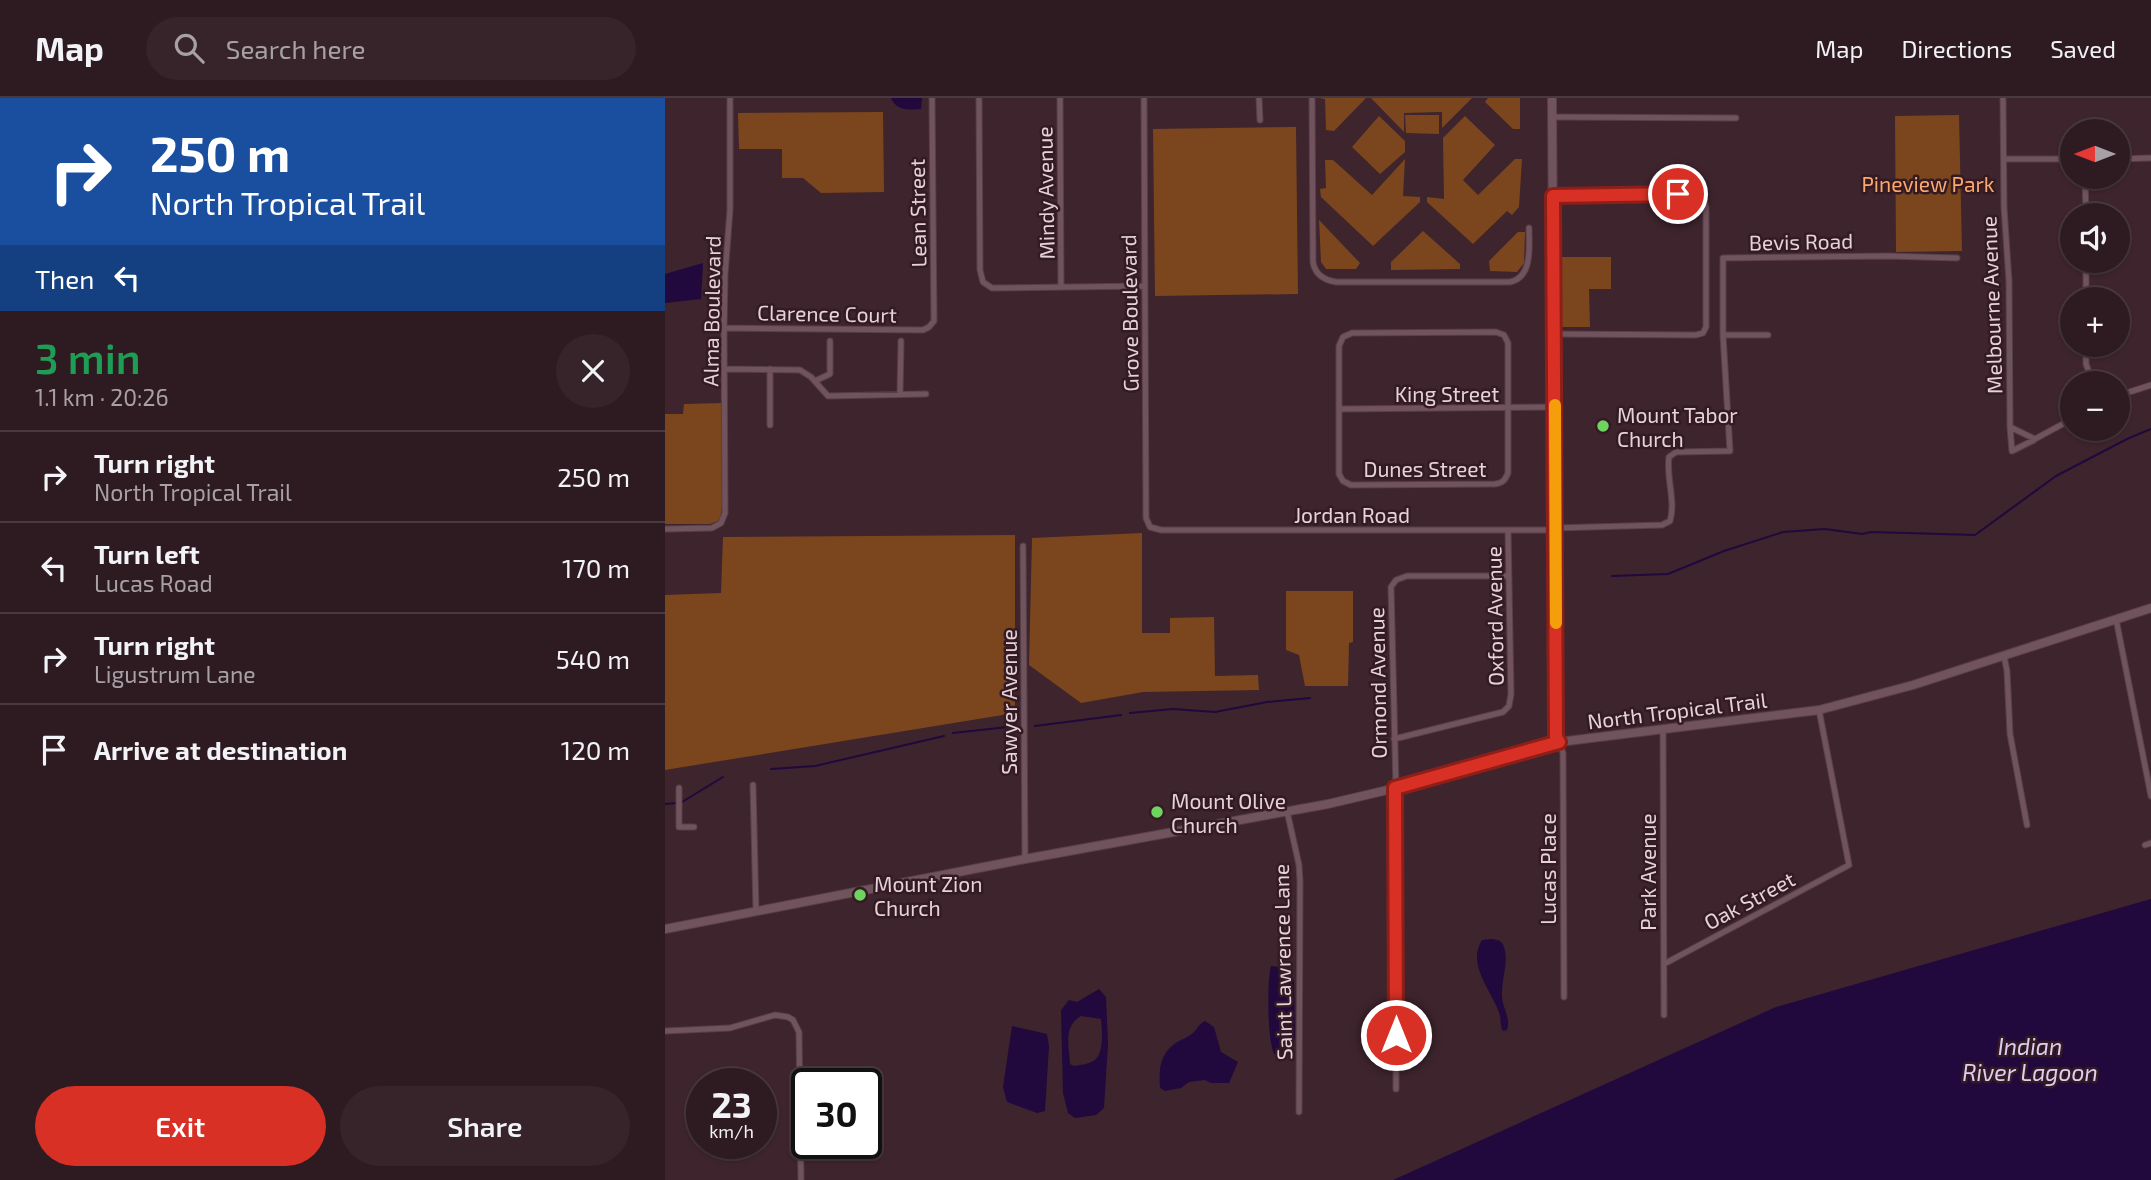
<!DOCTYPE html>
<meta charset="utf-8">
<style>
body{margin:0;font-family:"Exo 2",sans-serif;background:#36242a;color:#f1f3f6;height:100vh;display:flex;flex-direction:column;font-size:26px;white-space:nowrap}
*{box-sizing:border-box;margin:0}
p{font-size:23px;color:#a7a1a5}
.icon{flex:none;width:38px;height:38px;fill:none;stroke:currentColor;stroke-width:2;stroke-linecap:round;stroke-linejoin:round}
.map{position:relative;flex:1;overflow:hidden}
.drawer{display:flex;flex-direction:column;background:#2e1b22;width:665px}
.drawer>*{flex:none}
.guide{background:#1a4fa0;color:#fff;overflow:hidden}
.needle{width:46px;rotate:270deg}
.tools{position:absolute;left:1395px;top:21px;display:grid;gap:14px}
.tools a{display:grid;place-items:center;width:70px;height:70px;border-radius:50%;background:#2e1b22;box-shadow:0 2px 5px #0004,0 0 0 2px #493940;font-size:35px}
.speed{position:absolute;left:21px;top:970px;display:flex;gap:14px;font-size:35px;font-weight:700;text-align:center}
.speed>*{display:grid;place-content:center;width:91px;height:91px;border-radius:50%;background:#2e1b22;box-shadow:0 2px 5px #0004,0 0 0 2px #493940;line-height:1}
.speed small{font-size:18px;font-weight:400}
.speed .limit{border:4px solid #111;border-radius:10px;background:#fff;color:#111}
.pin{position:absolute;display:grid;place-items:center;width:60px;height:60px;color:#fff;margin:-30px;border:4px solid #fff;border-radius:50%;box-shadow:0 2px 7px #0007}
.me{position:absolute;width:77px;margin:-38px;rotate:0deg;stroke-linejoin:round;filter:drop-shadow(0 0 5px #0008)}
.turn{display:flex;align-items:center;gap:24px;height:147px;padding:0 35px;font-size:32px}
.turn .icon{width:91px;height:91px;stroke-width:2.5}
.turn b{display:block;font-size:49px;line-height:60px}
.then{display:flex;align-items:center;height:66px;padding:0 35px;background:#0003;gap:14px;font-size:26px}
.round{display:grid;place-items:center;flex:none;width:74px;height:74px;border-radius:37px;background:#36242a}
.head{display:flex;align-items:center;justify-content:space-between;height:119px;padding:0 35px}
h1{font-size:42px;font-weight:600;line-height:52px;color:#1e9e55}
.button{display:flex;gap:14px;margin-top:auto;padding:14px 35px}
.button a{flex:1;height:80px;border-radius:42px;background:#d93025;color:#fff;font-size:28px;font-weight:600;line-height:80px;text-align:center}
.button a+a{background:#36242a;color:#f1f3f6}
ul{padding:0;list-style:none}
li{display:flex;align-items:center;gap:21px;height:91px;padding:0 35px;border-top:2px solid #493940}
li div{flex:1}
li b{display:block;font-size:26px}
li em{font-style:normal}
header{display:flex;align-items:center;gap:42px;box-sizing:border-box;height:98px;padding:0 35px;background:#2e1b22;border-bottom:2px solid #493940}
header strong{font-size:33px}
nav{display:flex;gap:38px;margin-inline-start:auto;font-size:24px}
.search{width:490px;height:63px;background:#36242a;display:flex;align-items:center;gap:18px;box-sizing:border-box;padding:0 24px;border-radius:38px;color:#a7a1a5;font-size:26px}
main{display:flex;flex:1;min-height:0}
.map>svg:first-child{display:block}
.green{fill:#7b461d}
.water{fill:#21083d;fill-rule:evenodd}
.lines{fill:none;stroke-linecap:round;stroke-linejoin:round}
.stream{stroke:#21083d;stroke-width:2}
.street-casing{stroke:#564048;stroke-width:7}
.secondary-casing{stroke:#564048;stroke-width:10}
.street{stroke:#71535d;stroke-width:5}
.secondary{stroke:#71535d;stroke-width:8}
.route-casing{stroke:#8d1f18;stroke-width:18}
.route{stroke:#d93025;stroke-width:12}
.slow{stroke:#f59e0b;stroke-width:12}
.poi-dot{fill:#6fd360;stroke:#341a23;stroke-width:2.5}
.labels{text-anchor:middle;dominant-baseline:central;stroke-width:5;stroke-linejoin:round;paint-order:stroke}
.park-label{font-size:21px;fill:#fca96d;stroke:#341a23}
.street-label{font-size:21px;fill:#e5d3d9;stroke:#341a23}
.poi-label{font-size:21px;fill:#e5d3d9;stroke:#341a23;text-anchor:start}
.water-label{font-size:23px;font-style:italic;fill:#dbd0f3;stroke:#341a23}
</style>
<header>
<strong>Map</strong>
<div class="search"><svg class="icon" aria-label="search" viewBox="0 0 24 24"><circle cx="10" cy="10" r="6"/><path d="M15 15l6 6"/></svg>Search here</div>
<nav><a>Map</a><a>Directions</a><a>Saved</a></nav>
</header>
<main>
<section class="drawer">
<div class="guide">
<div class="turn"><svg class="icon" aria-label="right" viewBox="0 0 24 24"><path d="M7 20v-9h11M14 6l5 5-5 5"/></svg><div><b>250 m</b>North Tropical Trail</div></div>
<div class="then">Then<svg class="icon" aria-label="left" viewBox="0 0 24 24"><path d="M17 20v-9H6M10 6l-5 5 5 5"/></svg></div>
</div>
<div class="head"><div><h1>3 min</h1><p>1.1 km · 20:26</p></div><a class="round"><svg class="icon" aria-label="close" viewBox="0 0 24 24"><path d="M6 6l12 12M18 6L6 18"/></svg></a></div>
<ul>
<li><svg class="icon" aria-label="right" viewBox="0 0 24 24"><path d="M7 20v-9h11M14 6l5 5-5 5"/></svg><div><b>Turn right</b><p>North Tropical Trail</p></div><em>250 m</em></li>
<li><svg class="icon" aria-label="left" viewBox="0 0 24 24"><path d="M17 20v-9H6M10 6l-5 5 5 5"/></svg><div><b>Turn left</b><p>Lucas Road</p></div><em>170 m</em></li>
<li><svg class="icon" aria-label="right" viewBox="0 0 24 24"><path d="M7 20v-9h11M14 6l5 5-5 5"/></svg><div><b>Turn right</b><p>Ligustrum Lane</p></div><em>540 m</em></li>
<li><svg class="icon" aria-label="arrive" viewBox="0 0 24 24"><path d="M6 21V4h12l-3 4 3 4H6"/></svg><div><b>Arrive at destination</b></div><em>120 m</em></li>
</ul>
<div class="button"><a>Exit</a><a>Share</a></div>
</section>
<div class="map">
<svg width="1486" height="1082" viewBox="0 0 1486 1082">
<rect width="100%" height="100%" fill="#3e242d"/>
<path class="green" d="M654 0H701L669 33 661 32 660 1Z
M706 0H807L777 30V14L739 15V34Z
M823 0H855V31H848L820 4Z
M218 14 219 94 156 95 138 80H117V51H74L73 15Z
M740 17H774V36L741 35Z
M1294 17 1297 153 1231 154 1230 18Z
M714 18 740 43V54L715 76 687 49Z
M800 18 830 47 798 82 813 97 850 61H857L854 109 847 117 842 113 808 146 762 104V99L779 101 778 40Z
M631 29 633 196 490 198 488 31Z
M740 61 738 98 755 99V104L708 148 656 99 655 91 661 90 660 62H668L707 97Z
M654 122 695 165 691 171H661L656 164Z
M758 133 795 166V171L726 172V164Z
M853 134H860L859 165 852 174 825 173 824 163Z
M897 159H946V191H924L925 229H897Z
M59 305 61 387 55 422 45 426H0V316H18L19 306Z
M477 435V535H505V520L549 519 550 578 593 577 594 592 478 594 416 605 364 567 367 440Z
M350 437V615L0 672V497L56 495 58 439Z
M621 493H688V544L684 545 683 588H640L634 557 621 552Z"/>
<path class="water" d="M226 0H257L256 11C244 12 231 13 226 0Z
M38 165 36 201 0 205V176Z
M1486 801V1082H728L1111 909Z
M826 841C833 842 837 842 839 849 844 864 836 883 837 899 838 911 846 920 842 932L838 933C835 928 836 923 835 917 828 894 801 867 817 842Z
M606 868 624 870 629 883 630 940 627 945 619 951 617 957H610C602 946 602 883 606 868Z
M434 891 441 899 443 946 439 1010 431 1017 410 1020 403 1015 398 995 396 912 404 902 412 904ZM416 918 436 921C437 931 439 953 431 961 426 966 415 967 409 968L405 966C404 948 398 928 416 918Z
M540 923 549 929 556 954 573 964 564 985H546L540 982 524 984 516 990 500 993 495 990C494 973 494 959 508 947 514 942 522 940 528 935 533 930 534 926 540 923Z
M347 928 382 936 384 948 380 1013 372 1015 342 1004 338 989Z"/>
<g class="lines">
<path class="stream" d="M947 478 1003 476 1059 453 1118 434 1160 431 1197 436 1206 434 1310 437 1391 378 1462 341 1486 331
M465 615 508 611 550 614 602 604 645 600
M370 628 456 617
M288 635 352 628
M106 671 150 668 279 638
M17 704 58 679
M0 706 11 705"/>
<defs>
<path id="street" d="M314 0 315 172 318 184 327 190 479 188
M395 0 396 189
M479 0 481 420 485 429 496 432H890
M594 0 595 22
M647 0 648 164C650 177 659 182 671 184H845C868 179 864 149 864 130
M1338 0 1339 109 1344 183 1345 329 1370 341 1407 321
M887 19 1071 20
M1339 61H1407
M1452 61 1486 60
M1420 79 1421 117
M888 98 1032 96 1039 101 1041 109V229L1038 235 1031 237 888 236
M1421 163V201
M59 230 258 232 264 229 269 223 267 0
M831 234 839 237 843 245V375C840 382 838 385 830 386L686 387 678 383 674 376V248L678 239 687 235Z
M1058 237H1103
M1421 247V266L1428 285
M59 271 135 272 146 279 163 298 261 296
M150 283 165 276V243
M235 296 236 243
M1452 298 1486 287
M674 311 890 309
M105 327V271
M1345 329 1347 353 1369 342
M890 430 997 427 1005 423C1011 403 1001 380 1004 359L1011 354 1065 353 1058 237V160L1223 158 1292 160
M0 431 47 430 56 425 60 415 59 230 60 177 65 112V0
M358 448 360 761
M1451 521 1486 698
M1339 558 1342 573 1345 636 1362 727
M998 630 999 917
M729 641 838 614 844 608 846 596 843 432
M894 644 898 655 899 899
M88 687 91 813
M14 690V729H29
M622 713 634 767 635 783 634 1014
M1480 747 1486 745
M999 866 1184 767 1154 612
M0 933 65 930 110 917 123 919 128 922 134 934 136 1082
M731 991V690L726 489 731 482 742 478H844"/>
<path id="secondary" d="M887 0 891 639 894 644
M0 831 360 761 663 706 731 690 894 644 1154 612 1248 587 1486 510"/>
</defs>
<use href="#street" class="street-casing"/>
<use href="#secondary" class="secondary-casing"/>
<use href="#street" class="street"/>
<use href="#secondary" class="secondary"/>
</g>
<g class="lines">
<defs>
<path id="route" d="M731 937 730 690 894 644 891 639 888 98 1013 96"/>
</defs>
<use href="#route" class="route-casing"/>
<use href="#route" class="route"/>
<path class="slow" d="M890 307 891 525"/>
</g>
<g class="poi-dot">
<circle cx="938" cy="328" r="7"/>
<circle cx="492" cy="714" r="7"/>
<circle cx="195" cy="797" r="7"/>
</g>
<g class="labels">
<g class="park-label">
<text x="1263" y="85">Pineview Park</text>
</g>
<g class="street-label">
<text transform="translate(380 95) rotate(-91)">Mindy Avenue</text>
<text transform="translate(252 115) rotate(-91)">Lean Street</text>
<text transform="translate(1136 143) rotate(-1)">Bevis Road</text>
<text transform="translate(1326 207) rotate(-92)">Melbourne Avenue</text>
<text transform="translate(46 213) rotate(-89)">Alma Boulevard</text>
<text transform="translate(162 215) rotate(1)">Clarence Court</text>
<text transform="translate(464 215) rotate(-91)">Grove Boulevard</text>
<text x="782" y="295">King Street</text>
<text x="760" y="370">Dunes Street</text>
<text x="687" y="416">Jordan Road</text>
<text transform="translate(829 518) rotate(-91)">Oxford Avenue</text>
<text transform="translate(712 585) rotate(-91)">Ormond Avenue</text>
<text transform="translate(343 604) rotate(-90)">Sawyer Avenue</text>
<text transform="translate(1012 612) rotate(-7)">North Tropical Trail</text>
<text transform="translate(882 771) rotate(-90)">Lucas Place</text>
<text transform="translate(982 774) rotate(-90)">Park Avenue</text>
<text transform="translate(1084 802) rotate(-28)">Oak Street</text>
<text transform="translate(617 864) rotate(-91)">Saint Lawrence Lane</text>
</g>
<g class="poi-label">
<text x="952" y="316">Mount Tabor<tspan x="952" dy="24">Church</tspan></text>
<text x="506" y="702">Mount Olive<tspan x="506" dy="24">Church</tspan></text>
<text x="209" y="785">Mount Zion<tspan x="209" dy="24">Church</tspan></text>
</g>
<g class="water-label">
<text x="1365" y="948">Indian<tspan x="1365" dy="26">River Lagoon</tspan></text>
</g>
</g>
</svg>
<div class="tools">
<a><svg class="needle" viewBox="-14 -14 28 28"><path d="M0-13l5 13h-10z" fill="#e53935"/><path d="M0 13l5-13h-10z" fill="#a7a1a5"/></svg></a>
<a><svg class="icon" aria-label="sound" viewBox="0 0 24 24"><path d="M4 9h4l5-4v14l-5-4H4zM17 9q2 3 0 6"/></svg></a>
<a>+</a>
<a>−</a>
</div>
<div class="speed"><div>23<small>km/h</small></div><div class="limit">30</div></div>
<div class="pin" style="left:1013px;top:96px;background:#d93025"><svg class="icon" aria-label="arrive" viewBox="0 0 24 24"><path d="M6 21V4h12l-3 4 3 4H6"/></svg></div>
<svg class="me" style="left:731px;top:937px" viewBox="-20 -20 40 40"><circle r="17" fill="#d93025" stroke="#fff" stroke-width="3"/><path d="M0-11L8 9 0 5-8 9z" fill="#fff"/></svg>
</div>
</main>
